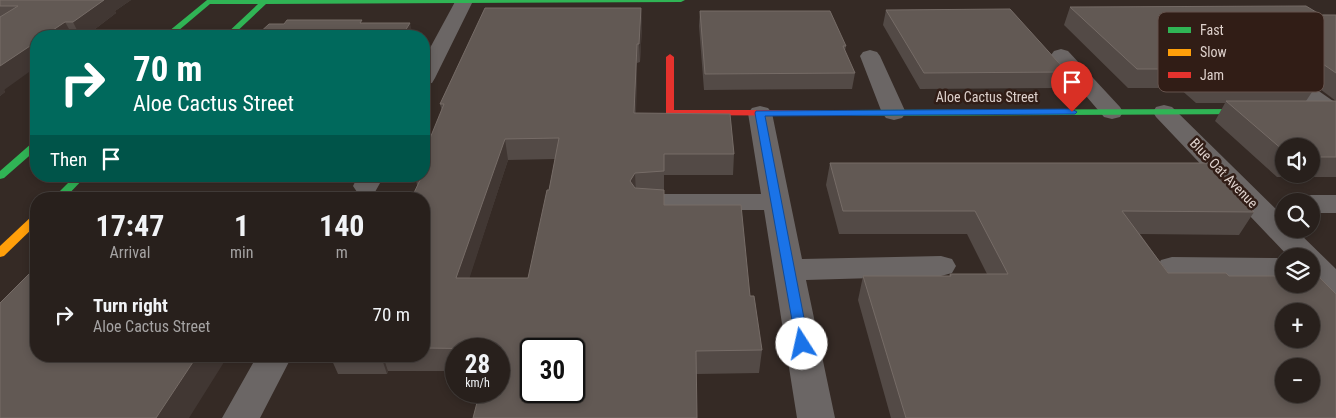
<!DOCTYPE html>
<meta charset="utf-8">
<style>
body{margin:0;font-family:"Roboto Condensed",sans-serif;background:#342d29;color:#f1f3f6;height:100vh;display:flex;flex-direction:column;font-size:19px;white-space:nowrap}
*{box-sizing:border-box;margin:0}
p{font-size:16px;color:#a5a3a3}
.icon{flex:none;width:28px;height:28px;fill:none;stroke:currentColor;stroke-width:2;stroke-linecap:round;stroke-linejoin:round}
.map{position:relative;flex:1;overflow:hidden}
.details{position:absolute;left:30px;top:192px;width:400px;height:170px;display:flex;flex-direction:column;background:#28201c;border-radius:20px;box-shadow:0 2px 8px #0003,0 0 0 1px #443e3b}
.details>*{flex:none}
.hud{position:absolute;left:30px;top:30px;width:400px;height:152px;border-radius:20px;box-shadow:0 2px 8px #0003,0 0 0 1px #443e3b;background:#00695c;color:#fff;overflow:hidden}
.fabs{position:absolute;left:1275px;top:138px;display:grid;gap:10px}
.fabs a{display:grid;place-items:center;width:45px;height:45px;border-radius:50%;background:#28201c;box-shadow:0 2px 8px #0003,0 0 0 1px #443e3b;font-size:25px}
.speed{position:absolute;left:445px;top:338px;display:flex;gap:10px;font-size:25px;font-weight:700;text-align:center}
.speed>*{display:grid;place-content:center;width:65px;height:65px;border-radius:50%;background:#28201c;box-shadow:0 2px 8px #0003,0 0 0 1px #443e3b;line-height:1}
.speed small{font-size:12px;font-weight:400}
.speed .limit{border:2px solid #111;border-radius:8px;background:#fff;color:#111}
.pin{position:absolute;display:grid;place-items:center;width:42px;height:42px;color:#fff;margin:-51px -21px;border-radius:50% 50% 50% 0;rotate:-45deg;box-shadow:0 0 5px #0007}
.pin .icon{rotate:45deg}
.me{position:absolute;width:55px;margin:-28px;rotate:350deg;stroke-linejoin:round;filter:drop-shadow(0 0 4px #0008)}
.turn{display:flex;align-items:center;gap:18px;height:105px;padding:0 20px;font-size:22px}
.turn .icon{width:65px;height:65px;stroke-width:2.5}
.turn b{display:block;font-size:35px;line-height:42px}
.then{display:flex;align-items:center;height:48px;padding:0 20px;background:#0003;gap:10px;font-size:19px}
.eta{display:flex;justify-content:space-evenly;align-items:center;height:85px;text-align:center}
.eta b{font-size:30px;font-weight:700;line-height:35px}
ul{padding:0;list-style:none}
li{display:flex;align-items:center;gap:15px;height:75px;padding:0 20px}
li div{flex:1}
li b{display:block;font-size:19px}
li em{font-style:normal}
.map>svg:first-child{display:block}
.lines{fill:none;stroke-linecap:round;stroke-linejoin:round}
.street{fill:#6b6665;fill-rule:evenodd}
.fast{fill:#30b455;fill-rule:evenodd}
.slow{fill:#ff9f0a;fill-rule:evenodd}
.jam{fill:#e5322d;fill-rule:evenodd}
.wall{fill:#534a46;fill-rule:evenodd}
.shaded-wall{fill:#413733}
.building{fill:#625954;stroke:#766c67;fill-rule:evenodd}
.route{fill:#1a73e8;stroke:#114b97}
.labels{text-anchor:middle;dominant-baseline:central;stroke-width:5;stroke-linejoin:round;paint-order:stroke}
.street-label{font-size:14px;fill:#ded1cc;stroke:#311d16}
.key{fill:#311d16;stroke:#65534d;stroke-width:1}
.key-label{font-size:14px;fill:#ded1cc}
</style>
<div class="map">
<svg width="1336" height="418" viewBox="0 0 1336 418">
<rect width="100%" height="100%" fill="#352a25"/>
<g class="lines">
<path class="street" d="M456 0 473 1 435 78 432 83 424 84V59Z
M1061 49 1068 51 1120 107 1123 112 1120 117 1112 119 1104 117 1051 55 1054 51Z
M870 50 877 52 880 56 906 113 902 118 894 120 886 118 882 113 860 56 863 52Z
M1280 67 1287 69 1336 103V118L1326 117 1273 77 1269 73 1273 69Z
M1164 105 1172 107 1284 217V229H1295L1336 269V299L1325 296 1311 281V256H1288L1156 117 1153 112 1156 107Z
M760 106 768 108 772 113 802 259 941 256 952 259 956 266 952 273 941 276 806 280 835 418H797L764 210H646L636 208 632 202 636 196 646 194H761L748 113 752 108Z
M358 176H384L375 192 366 194 357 192 353 186Z
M1311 195H1336V213H1311V201H1299L1301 198Z
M1172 257 1284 258V278L1172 277 1161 274 1157 267 1161 260Z
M257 356H292L260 418H222Z"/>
<path class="fast" d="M207 0H685L681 2 266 4 232 36H224L258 4H210L172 36H163Z
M1257 109 1262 112 1260 114 851 116 846 113 851 110Z
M36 142V150L4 178 0 179V171L32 143Z
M75 176H86L64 199H52Z"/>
<path class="slow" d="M36 215V225L4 256 0 257V246L32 216Z"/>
<path class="jam" d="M670 54 674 57V110H851L856 113 851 116 666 115V57Z"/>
</g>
<path class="wall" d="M0 0H131L115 11 116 13 86 36H36L4 90 5 92 0 96Z
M1070 7 1336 15V177H1277L1215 121 1225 103H1196L1179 88H1128L1064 25ZM1316 86 1336 101H1306ZM1284 146H1311V174H1284Z
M641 8 642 26 640 62 637 63 636 113 734 154 733 175H664V205L750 296 762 350 759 373 697 374 499 349H456V371H388L387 374H338L330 356H424V199L417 185 415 176H424L442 111 440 104ZM555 159 549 190 528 278H469L508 160Z
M886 10 1067 72 1060 88 920 89 883 25Z
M700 11 846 46 845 51 855 73 852 89 704 90 699 26Z
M830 163 1254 212 1239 235 1140 234 1168 273 1336 418H891L858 300 863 276H949L950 274H987L967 234H839L826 185Z"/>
<path class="shaded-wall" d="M104 0H131L115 11 116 13 86 36H80L73 22Z
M641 8 642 26 640 62 639 44Z
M65 22 73 36H44Z
M410 23 413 36H402Z
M1263 27 1253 45 1252 35 1255 30Z
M36 42V67L4 90 5 92 0 96V66Z
M637 44V63L635 134 634 113Z
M505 139 508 160 462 301 456 278Z
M635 173 636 194 630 181Z
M197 356H224L226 359 189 418H156Z
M381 356H383L388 371 387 374Z"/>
<path class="building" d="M0 0H104L73 22H65L44 36H36V42L0 66V17L18 6H0Z
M1306 6 1321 15H1336V73L1272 29 1263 27 1255 30 1252 35 1256 40 1317 84H1206L1188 69H1137L1070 7Z
M485 8H641L639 44H637L634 113 730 114 734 154H664V171L635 173 630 181 635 188 664 190V205H741L750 296H754L762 350 696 351 697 418H473L480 391H499V349L424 348V199H411L422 176H424V153L444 104H440ZM559 138 549 190H547L528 278H456L505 139ZM531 349H574V391H531Z
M1010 9 1067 72 924 73 886 10Z
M700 11H830L846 46H843L855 73 705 74Z
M287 20H362L360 23H410L402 36H256L269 24H284Z
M1226 101H1336V157H1311V146H1284V151Z
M830 163H1207L1254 212 1122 211 1168 273H1226L1229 276H1284V284H1311V275H1317L1336 294V418H906L863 276H951L950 274H1008L975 211H843ZM1284 311H1311V339H1284ZM1284 366H1311V394H1284Z
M36 267V356H197L156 418H0V303Z"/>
<path class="route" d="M1072 109 1077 112 1075 114 765 116 809 344 807 348 802 349 797 348 755 113 756 111Z"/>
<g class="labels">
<g class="street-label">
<text x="987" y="97">Aloe Cactus Street</text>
<text transform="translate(1224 173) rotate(46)">Blue Oat Avenue</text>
</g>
</g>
<rect x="1158" y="12" width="166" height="80" rx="8" class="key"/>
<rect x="1168" y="27" width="23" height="6" fill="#30b455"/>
<rect x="1168" y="49" width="23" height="7" fill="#ff9f0a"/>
<rect x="1168" y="72" width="23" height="6" fill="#e5322d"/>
<g class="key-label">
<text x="1200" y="35">Fast</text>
<text x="1200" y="57">Slow</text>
<text x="1200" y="80">Jam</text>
</g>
</svg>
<div class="fabs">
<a><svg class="icon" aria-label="sound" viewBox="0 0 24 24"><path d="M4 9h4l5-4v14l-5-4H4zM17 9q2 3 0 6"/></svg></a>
<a><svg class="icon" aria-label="search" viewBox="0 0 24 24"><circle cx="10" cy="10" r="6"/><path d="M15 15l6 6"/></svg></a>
<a><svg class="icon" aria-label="layers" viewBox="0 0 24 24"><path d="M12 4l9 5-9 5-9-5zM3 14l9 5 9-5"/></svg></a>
<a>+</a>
<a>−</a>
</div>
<div class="speed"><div>28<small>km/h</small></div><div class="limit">30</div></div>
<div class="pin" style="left:1072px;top:112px;background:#d93025"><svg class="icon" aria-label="arrive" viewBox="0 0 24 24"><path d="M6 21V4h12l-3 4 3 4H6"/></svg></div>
<svg class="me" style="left:802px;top:344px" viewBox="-20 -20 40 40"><circle r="19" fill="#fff"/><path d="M0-13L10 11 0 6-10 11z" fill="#1a73e8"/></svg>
<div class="hud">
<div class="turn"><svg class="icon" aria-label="right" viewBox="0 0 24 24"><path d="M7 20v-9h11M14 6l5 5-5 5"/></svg><div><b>70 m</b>Aloe Cactus Street</div></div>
<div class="then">Then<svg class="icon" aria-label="arrive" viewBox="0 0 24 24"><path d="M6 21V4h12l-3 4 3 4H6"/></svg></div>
</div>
<section class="details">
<div class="eta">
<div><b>17:47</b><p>Arrival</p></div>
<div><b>1</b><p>min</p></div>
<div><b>140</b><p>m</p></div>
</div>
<ul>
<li><svg class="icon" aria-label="right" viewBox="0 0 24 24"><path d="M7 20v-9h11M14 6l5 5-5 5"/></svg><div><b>Turn right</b><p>Aloe Cactus Street</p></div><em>70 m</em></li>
</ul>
</section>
</div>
